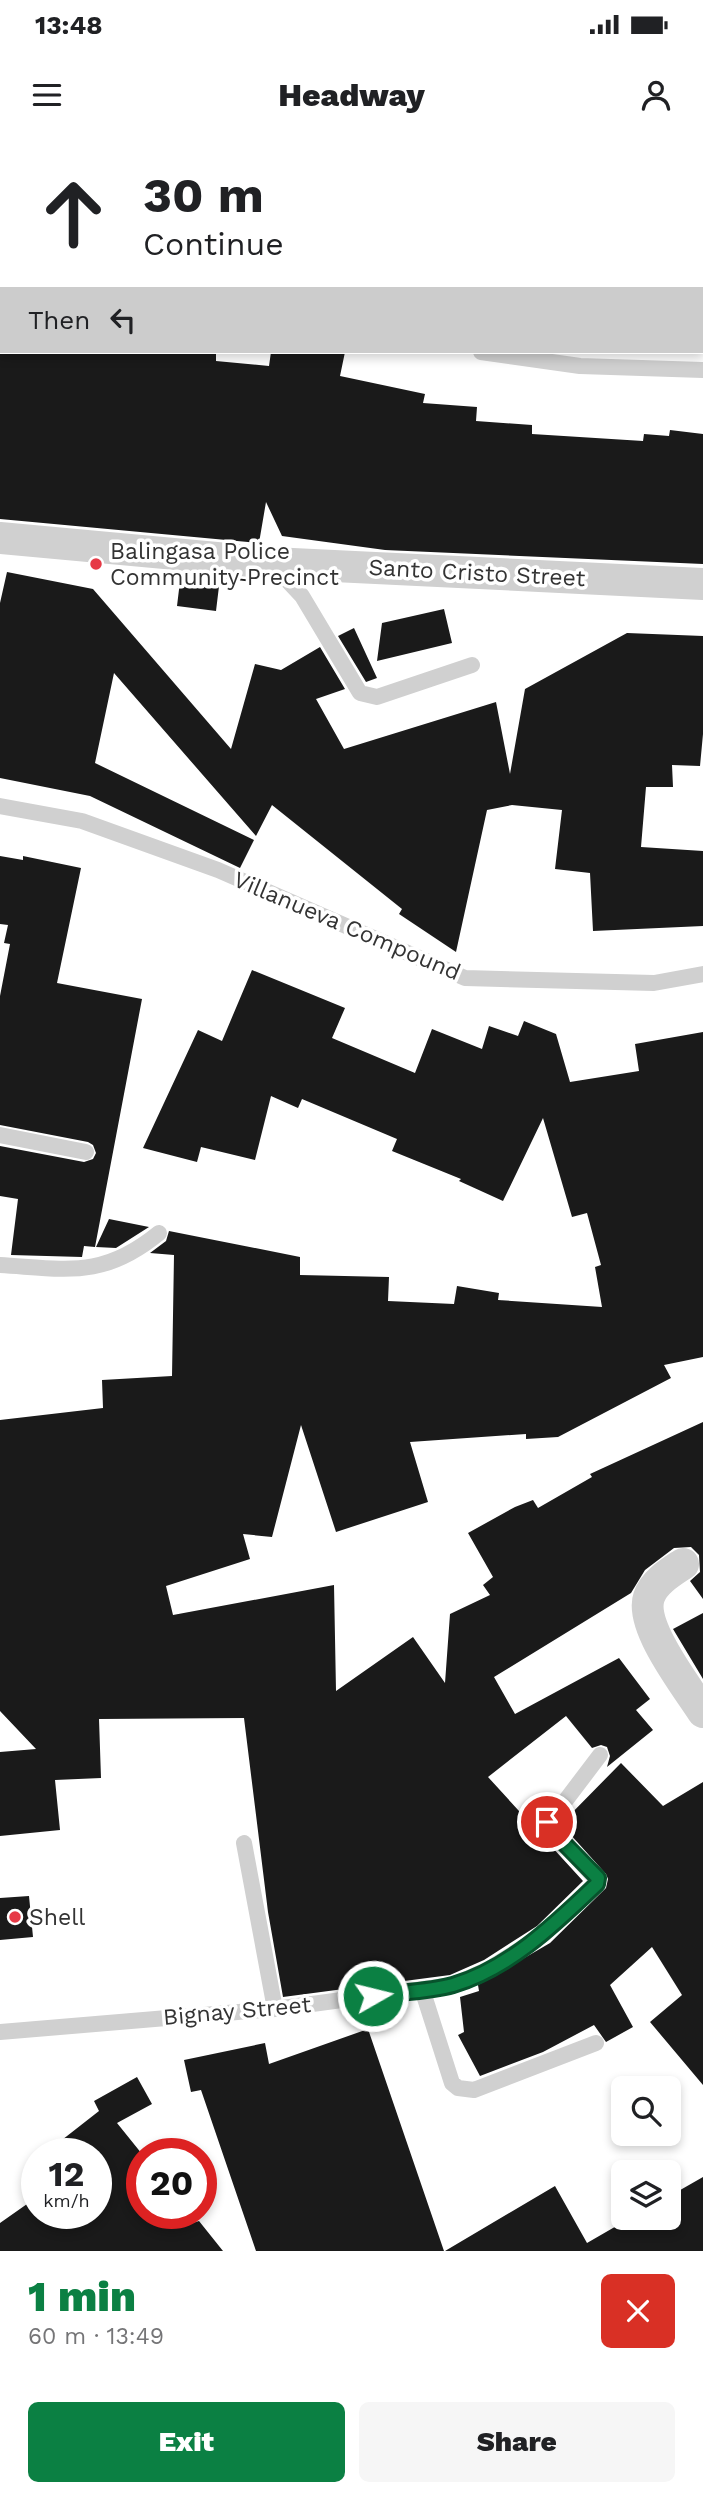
<!DOCTYPE html>
<meta charset="utf-8">
<style>
body{margin:0;font-family:"Work Sans",sans-serif;background:#f6f6f6;color:#202124;height:100vh;display:flex;flex-direction:column;font-size:26px;white-space:nowrap}
*{box-sizing:border-box;margin:0}
p{font-size:23px;color:#757577}
.icon{flex:none;width:38px;height:38px;fill:none;stroke:currentColor;stroke-width:2;stroke-linecap:round;stroke-linejoin:round}
.map{position:relative;height:2111px;overflow:hidden}
.side{display:flex;flex-direction:column;background:#fff;flex:1}
.side>*{flex:none}
.hud{position:absolute;left:0px;top:0px;width:704px;height:214px;box-shadow:0 4px 10px #0003;background:#fff;color:#202124;overflow:hidden}
.fabs{position:absolute;left:611px;top:1936px;display:grid;gap:14px}
.fabs a{display:grid;place-items:center;width:70px;height:70px;border-radius:10px;background:#fff;box-shadow:0 4px 10px #0003;font-size:35px}
.speed{position:absolute;left:21px;top:1998px;display:flex;gap:14px;font-size:35px;font-weight:700;text-align:center}
.speed>*{display:grid;place-content:center;width:91px;height:91px;border-radius:50%;background:#fff;box-shadow:0 4px 10px #0003;line-height:1}
.speed small{font-size:18px;font-weight:400}
.speed .limit{border:10px solid #d22;background:#fff;color:#111}
.pin{position:absolute;display:grid;place-items:center;width:60px;height:60px;color:#fff;margin:-30px;border:4px solid #fff;border-radius:50%;box-shadow:0 2px 7px #0007}
.me{position:absolute;width:77px;margin:-38px;rotate:82deg;stroke-linejoin:round;filter:drop-shadow(0 0 5px #0008)}
.turn{display:flex;align-items:center;gap:24px;height:147px;padding:0 28px;font-size:32px}
.turn .icon{width:91px;height:91px;stroke-width:2.5}
.turn b{display:block;font-size:49px;line-height:60px}
.then{display:flex;align-items:center;height:66px;padding:0 28px;background:#0003;gap:14px;font-size:26px}
.round{display:grid;place-items:center;flex:none;width:74px;height:74px;border-radius:10px;background:#f6f6f6}
.overview{display:flex;align-items:center;justify-content:space-between;height:119px;padding:0 28px}
h1{font-size:42px;font-weight:800;line-height:52px;color:#0b8043}
.cta{display:flex;gap:14px;margin-top:auto;padding:14px 28px}
.cta a{flex:1;height:80px;border-radius:10px;background:#0b8043;color:#fff;font-size:28px;font-weight:800;line-height:80px;text-align:center}
.cta a+a{background:#f6f6f6;color:#202124}
.status{display:flex;justify-content:space-between;align-items:center;height:49px;padding:0 35px;background:#fff;direction:ltr}
.status svg{height:19px;fill:currentColor}
header{display:flex;justify-content:space-between;align-items:center;height:91px;padding:0 28px;background:#fff;font-size:32px;font-weight:800}
.map>svg:first-child{display:block}
.building{fill:#1a1a1a}
.lines{fill:none;stroke-linecap:round;stroke-linejoin:round}
.lane{stroke:#d0d0d0;stroke-width:16}
.street{stroke:#d0d0d0;stroke-width:32}
.route-casing{stroke:#07532c;stroke-width:18}
.route{stroke:#0b8043;stroke-width:12}
.poi-dot{fill:#e63946;stroke:#fff;stroke-width:2.5}
.labels{text-anchor:middle;dominant-baseline:central;stroke-width:7;stroke-linejoin:round;paint-order:stroke}
.poi-label{font-size:23px;fill:#333;stroke:#fff;text-anchor:start}
.street-label{font-size:23px;fill:#333;stroke:#fff}
</style>
<div class="status"><b>13:48</b><svg viewBox="0 0 49 12"><path d="M0 12V9h3v3zM5 12V6h3v6zM10 12V3h3v9zM15 12V0h3v12zM26 1h20v11H26zM47 4h2v5h-2z"/></svg></div>
<header><svg class="icon" aria-label="menu" viewBox="0 0 24 24"><path d="M4 6h16M4 12h16M4 18h16"/></svg>Headway<svg class="icon" aria-label="person" viewBox="0 0 24 24"><circle cx="12" cy="8" r="4"/><path d="M4 21q1-7 8-7t8 7"/></svg></header>
<div class="map">
<svg width="703" height="2111" viewBox="0 0 703 2111">
<rect width="100%" height="100%" fill="#fff"/>
<path class="building" d="M0 212H216V221L269 226 271 212H345L340 236 425 254 423 263 477 267 476 281 532 285V294L643 301 644 294 669 296 670 290 703 294V424L385 410 282 396 266 362 259 403 0 379Z
M7 432 93 449 231 609 255 524 281 530 320 507 345 549 316 559 344 609 496 562 510 634 525 549 627 493 703 496V594L700 626 672 625 673 647H646L641 707 703 711V786L593 791 590 733 555 729 562 670 512 665 487 670 456 812 399 774 402 769 272 665 256 696 114 533 95 623 254 700 240 728 90 656 0 638V463Z
M181 433 254 440 253 442 220 438 216 471 177 466Z
M444 469 452 503 377 521 382 483Z
M354 488 377 538 366 542 338 496Z
M0 716 23 720V716L81 728 57 843 142 859 95 1107 84 1106 82 1117 11 1115 18 1059 0 1056V1006L84 1022 93 1019 96 1013 93 1005 88 1002 0 985V856L10 804 4 803 8 785 0 784Z
M252 830 345 868 332 898 415 933 432 889 482 909 489 886 518 896 524 881 556 894 570 942 639 931 635 904 703 892V1217L664 1225 671 1238 558 1297 526 1299V1294L410 1302 428 1362 336 1392 301 1285 272 1397 243 1394 250 1419 166 1446 173 1475 334 1445 336 1551 413 1497 445 1543 450 1474 490 1455 483 1445 493 1437 468 1393 515 1367 533 1360 538 1368 592 1337 590 1334 703 1282V1459L690 1441 700 1432 699 1415 691 1407 674 1408 645 1430 631 1453 494 1537 515 1574 619 1518 650 1559 636 1570 653 1590 607 1627 610 1616 607 1607 601 1605 592 1608 566 1576 488 1637 583 1741 537 1786 484 1820 450 1835 283 1857 268 1772 244 1578 99 1579 101 1638 55 1640 60 1690 0 1696V1612L36 1609 0 1571V1280L103 1268 102 1240 172 1236 174 1115 150 1113 166 1101 169 1091 300 1117V1135L389 1137 388 1161 454 1164 457 1146 499 1153 498 1160 602 1167 595 1127 601 1125 587 1073 572 1077 543 978 503 1061 459 1041 461 1039 392 1011 397 999 302 959 298 968 271 956 255 1020 201 1007 197 1022 143 1008 198 890 222 901Z
M109 1079 149 1087 116 1108 96 1107Z
M703 1473V1539L673 1489Z
M621 1623 663 1666 703 1642V1945L650 1882 682 1855 652 1807 610 1845 633 1887 606 1902 594 1885 543 1912 480 1936 458 1895 464 1892 460 1857 479 1851 478 1845 550 1803 606 1748 608 1739 606 1734 561 1684Z
M29 1756 33 1797 0 1800V1758Z
M368 1889 444 2111H256L201 1950 191 1952 184 1920 265 1903 269 1924Z
M137 1937 152 1964 117 1983 142 2014V2074H165L177 2088 199 2081 223 2111H0V2083L37 2057V2074H96V2014H44L99 1971 94 1961Z
M703 2037V2111H445L555 2046 587 2103 632 2077H668V2057Z"/>
<g class="lines">
<path class="lane" d="M179 0 182 2
M481 212 580 226 703 230
M273 425 302 456 360 553 377 557 472 525
M0 666 82 681 218 730 465 838 654 843 703 834
M0 995 86 1012
M0 1125C67 1129 103 1139 159 1093
M244 1703 275 1869
M422 1849 452 1943 458 1948 474 1950 596 1903
M0 1892 275 1869 453 1845 489 1829 544 1794 598 1741 547 1685 600 1615"/>
<path class="street" d="M0 398 272 423 703 444
M683 1424C671 1432 654 1442 649 1457 639 1486 687 1547 703 1572"/>
</g>
<g class="lines">
<defs>
<path id="route" d="M373 1856C399 1852 428 1852 453 1845 510 1828 555 1784 597 1744L598 1738 550 1689 547 1682"/>
</defs>
<use href="#route" class="route-casing"/>
<use href="#route" class="route"/>
</g>
<g class="poi-dot">
<circle cx="96" cy="424" r="7"/>
<circle cx="15" cy="1777" r="7"/>
</g>
<g class="labels">
<g class="poi-label">
<text x="110" y="411">Balingasa Police<tspan x="110" dy="26">Community Precinct</tspan></text>
<text x="29" y="1777">Shell</text>
</g>
<g class="street-label">
<text transform="translate(477 433) rotate(3)">Santo Cristo Street</text>
<text transform="translate(347 786) rotate(23)">Villanueva Compound</text>
<text transform="translate(237 1871) rotate(-5)">Bignay Street</text>
</g>
</g>
</svg>
<div class="fabs">
<a><svg class="icon" aria-label="search" viewBox="0 0 24 24"><circle cx="10" cy="10" r="6"/><path d="M15 15l6 6"/></svg></a>
<a><svg class="icon" aria-label="layers" viewBox="0 0 24 24"><path d="M12 4l9 5-9 5-9-5zM3 14l9 5 9-5"/></svg></a>
</div>
<div class="speed"><div>12<small>km/h</small></div><div class="limit">20</div></div>
<div class="pin" style="left:547px;top:1682px;background:#d93025"><svg class="icon" aria-label="arrive" viewBox="0 0 24 24"><path d="M6 21V4h12l-3 4 3 4H6"/></svg></div>
<svg class="me" style="left:373px;top:1856px" viewBox="-20 -20 40 40"><circle r="17" fill="#0b8043" stroke="#fff" stroke-width="3"/><path d="M0-11L8 9 0 5-8 9z" fill="#fff"/></svg>
<div class="hud">
<div class="turn"><svg class="icon" aria-label="ahead" viewBox="0 0 24 24"><path d="M12 20V5M6 11l6-6 6 6"/></svg><div><b>30 m</b>Continue</div></div>
<div class="then">Then<svg class="icon" aria-label="left" viewBox="0 0 24 24"><path d="M17 20v-9H6M10 6l-5 5 5 5"/></svg></div>
</div>
</div>
<section class="side">
<div class="overview"><div><h1>1 min</h1><p>60 m · 13:49</p></div><a class="round" style="background:#d93025;color:#fff"><svg class="icon" aria-label="close" viewBox="0 0 24 24"><path d="M6 6l12 12M18 6L6 18"/></svg></a></div>
<div class="cta"><a>Exit</a><a>Share</a></div>
</section>
